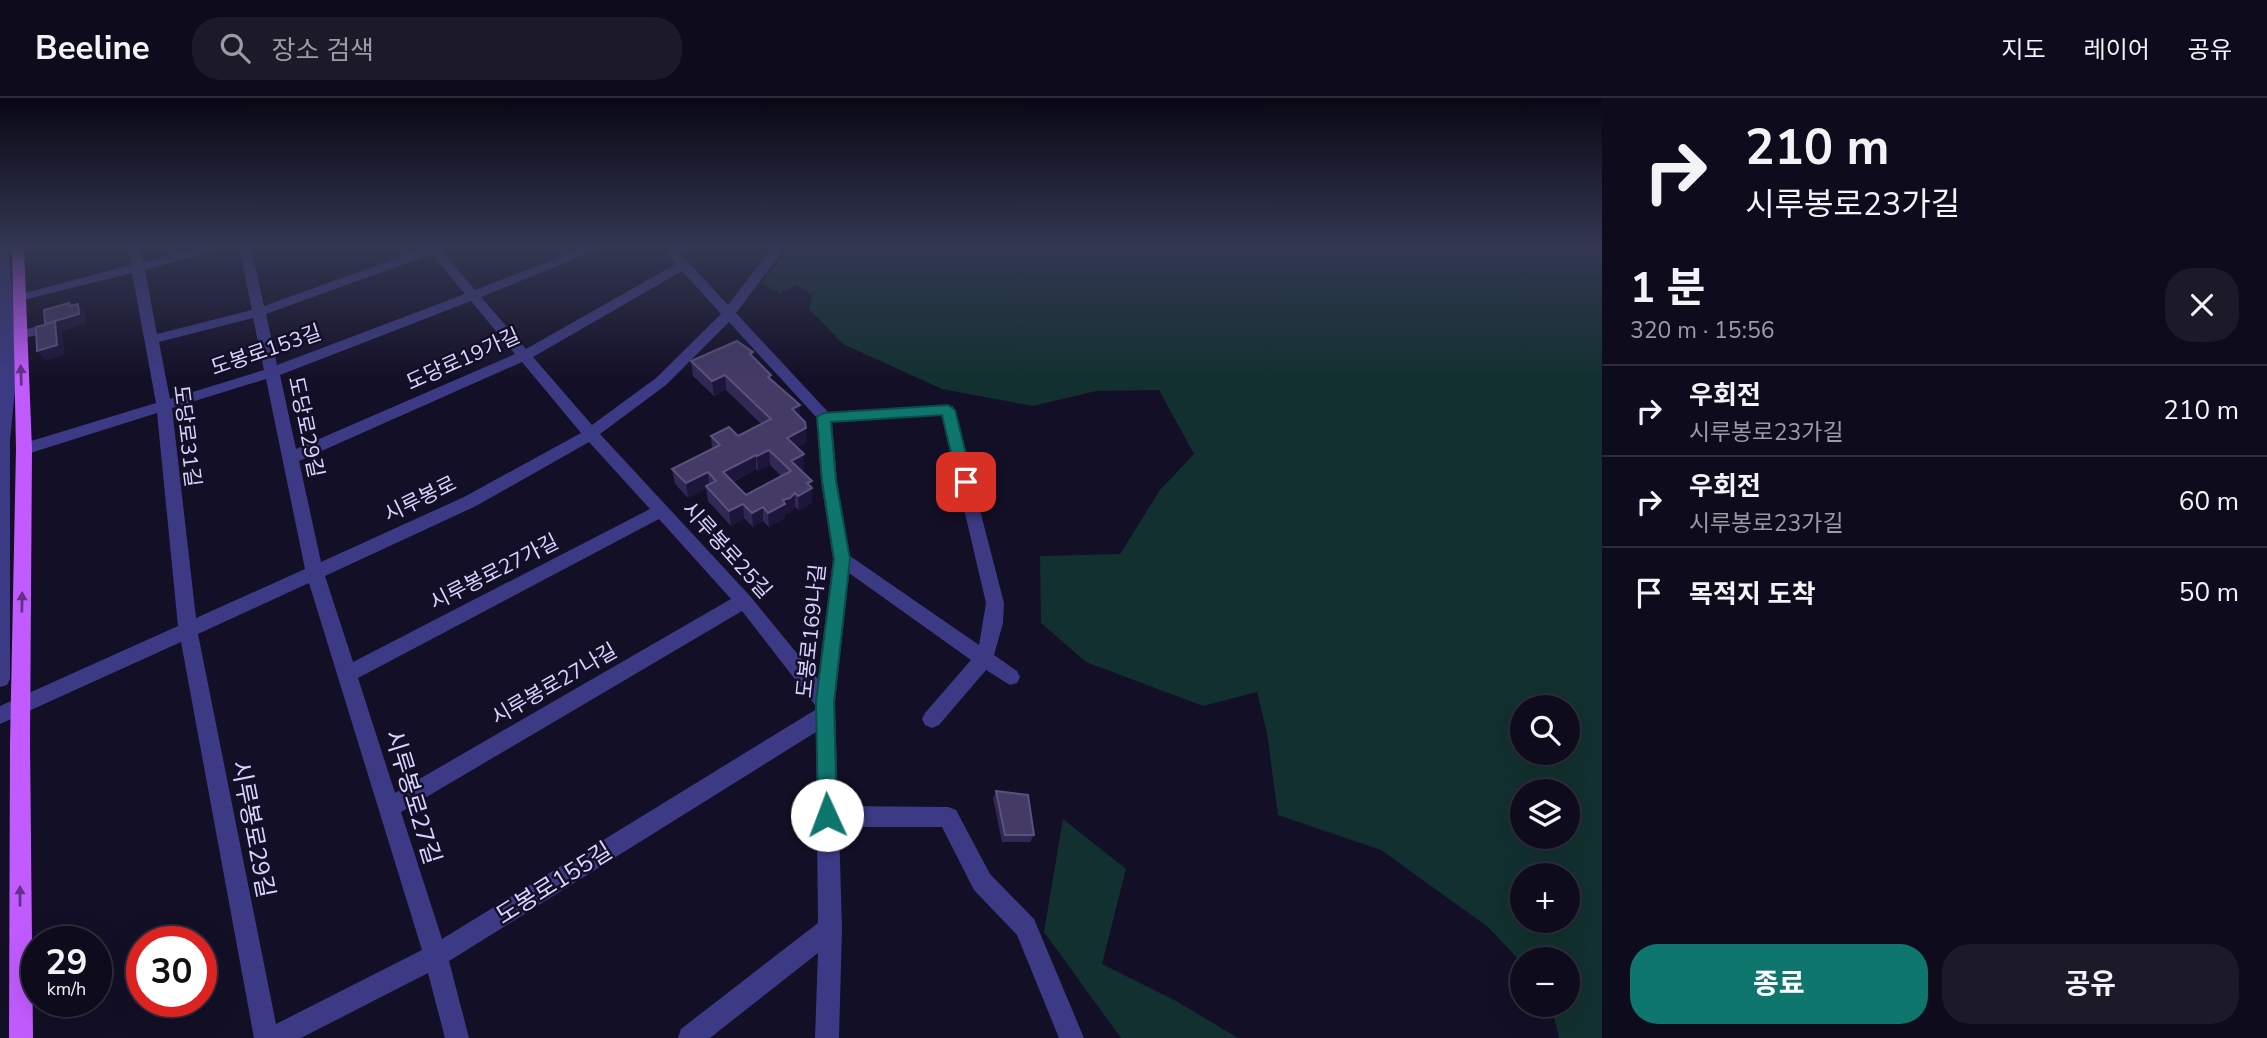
<!DOCTYPE html>
<html lang="ko">
<meta charset="utf-8">
<style>
body{margin:0;font-family:"Nunito Sans","Noto Sans KR",sans-serif;background:#1c1929;color:#f1f3f6;height:100vh;display:flex;flex-direction:column;font-size:26px;white-space:nowrap}
*{box-sizing:border-box;margin:0}
p{font-size:23px;color:#9b9ba3}
.icon{flex:none;width:38px;height:38px;fill:none;stroke:currentColor;stroke-width:2;stroke-linecap:round;stroke-linejoin:round}
.map{position:relative;flex:1;overflow:hidden}
.details{display:flex;flex-direction:column;background:#0e0b1c;width:665px}
.details>*{flex:none}
.banner{background:#0e0b1c;color:#f1f3f6;overflow:hidden}
.buttons{position:absolute;left:1510px;top:597px;display:grid;gap:14px}
.buttons a{display:grid;place-items:center;width:70px;height:70px;border-radius:50%;background:#0e0b1c;box-shadow:0 7px 28px #0002,0 0 0 2px #2e2b3b;font-size:35px}
.speed{position:absolute;left:21px;top:828px;display:flex;gap:14px;font-size:35px;font-weight:700;text-align:center}
.speed>*{display:grid;place-content:center;width:91px;height:91px;border-radius:50%;background:#0e0b1c;box-shadow:0 7px 28px #0002,0 0 0 2px #2e2b3b;line-height:1}
.speed small{font-size:18px;font-weight:400}
.speed .limit{border:10px solid #d22;background:#fff;color:#111}
.pin{position:absolute;display:grid;place-items:center;width:60px;height:60px;color:#fff;margin:-30px;border-radius:14px;box-shadow:0 4px 10px #0006}
.me{position:absolute;width:77px;margin:-38px;rotate:358deg;stroke-linejoin:round;filter:drop-shadow(0 0 5px #0008)}
.turn{display:flex;align-items:center;gap:24px;height:147px;padding:0 28px;font-size:32px}
.turn .icon{width:91px;height:91px;stroke-width:2.5}
.turn b{display:block;font-size:49px;line-height:60px}
.round{display:grid;place-items:center;flex:none;width:74px;height:74px;border-radius:28px;background:#1c1929}
.headline{display:flex;align-items:center;justify-content:space-between;height:119px;padding:0 28px}
h1{font-size:42px;font-weight:700;line-height:52px}
.action{display:flex;gap:14px;margin-top:auto;padding:14px 28px}
.action a{flex:1;height:80px;border-radius:28px;background:#0f766e;color:#fff;font-size:28px;font-weight:700;line-height:80px;text-align:center}
.action a+a{background:#1c1929;color:#f1f3f6}
ul{padding:0;list-style:none}
li{display:flex;align-items:center;gap:21px;height:91px;padding:0 28px;border-top:2px solid #2e2b3b}
li div{flex:1}
li b{display:block;font-size:26px}
li em{font-style:normal}
header{display:flex;align-items:center;gap:42px;box-sizing:border-box;height:98px;padding:0 35px;background:#0e0b1c;border-bottom:2px solid #2e2b3b}
header strong{font-size:33px}
nav{display:flex;gap:38px;margin-inline-start:auto;font-size:24px}
.search{width:490px;height:63px;background:#1c1929;display:flex;align-items:center;gap:18px;box-sizing:border-box;padding:0 24px;border-radius:28px;color:#9b9ba3;font-size:26px}
main{display:flex;flex:1;min-height:0}
.map>svg:first-child{display:block}
.green{fill:#12302f;fill-rule:evenodd}
.lines{fill:none;stroke-linecap:round;stroke-linejoin:round}
.minor{fill:#3d3a85;fill-rule:evenodd}
.major{fill:#c25bff;fill-rule:evenodd}
.wall{fill:#312854;fill-rule:evenodd}
.shaded-wall{fill:#1d163a}
.building{fill:#433a66;stroke:#5a527e;stroke-width:2;fill-rule:evenodd}
.oneway{fill:#623188}
.route{fill:#0f766e;stroke:#0a4d48;stroke-width:2}
.labels{text-anchor:middle;dominant-baseline:central;stroke-width:5;stroke-linejoin:round;paint-order:stroke}
.street-label{font-size:21px;fill:#d9d4ff;stroke:#130f26}
.near-street-label{font-size:24px;fill:#d9d4ff;stroke:#130f26}
</style>
<header>
<strong>Beeline</strong>
<div class="search"><svg class="icon" aria-label="search" viewBox="0 0 24 24"><circle cx="10" cy="10" r="6"/><path d="M15 15l6 6"/></svg>장소 검색</div>
<nav><a>지도</a><a>레이어</a><a>공유</a></nav>
</header>
<main>
<div class="map">
<svg width="1602" height="940" viewBox="0 0 1602 940">
<rect width="100%" height="100%" fill="#130f26"/>
<path class="green" d="M790 150H1602V940H1559L1551 907 1568 906V861H1522V865L1488 829 1381 752 1278 717 1267 635 1257 594 1203 608 1086 564 1041 525 1040 458 1120 456 1160 392 1194 356 1159 292 1096 293 1033 308 942 291 843 246 809 211 812 197 796 187 780 195 761 185ZM1522 609H1568V654H1522ZM1522 693H1568V738H1522ZM1522 777H1568V822H1522Z
M1063 721 1126 771 1102 866 1178 904 1238 940H1121L1044 834Z"/>
<g class="lines">
<path class="minor" d="M0 150H8L13 198 131 167 128 150H140L143 164 200 150H223L145 172 157 236 252 212 239 150H251L264 208 425 150H444L442 153 475 192 584 150H602L481 199 526 251 676 166 662 150H675L728 207 772 150H785L736 215 828 314 953 308 1004 505 1003 525 994 557 1017 573 1020 579 1017 585 1010 587 986 572 939 627 932 630 925 627 922 621 925 615 971 562 849 475 835 604 838 708 948 709 956 712 990 776 1034 821 1084 940H1059L1017 837 974 792 942 729H839L842 831 839 940H815L818 855 710 940H678L681 931 818 825 816 634 449 863 469 940H445L428 875 301 940H254L181 544 0 626V608L178 528 157 315 24 357 16 351 18 347 156 305 132 175 19 203 13 200 14 234 39 228 46 232 44 235 14 243 15 291 10 343V581L7 587 0 589ZM432 156 465 196 277 267 266 216ZM682 173 721 216 656 280 592 327 533 259ZM471 203 515 256 296 351 280 277ZM253 220 264 272 170 301 159 244ZM729 224 817 320 821 383 833 461 818 581 750 498 600 336 666 287ZM522 264 581 335 464 399 321 464 299 363ZM266 281 305 471 196 520 172 310ZM942 317 986 505 979 547 850 458 837 383 832 324ZM589 344 650 411 353 564 325 478 476 408ZM659 421 731 501 395 695 358 580ZM309 485 422 852 276 926 198 536ZM742 513 815 607V612L442 841 401 714Z"/>
<path class="major" d="M12 150H24L32 351 30 646 33 940H9L10 646 16 351Z"/>
</g>
<path class="wall" d="M754 259 771 277V281L800 307V318L806 345 797 349 804 356V371L801 372 812 383V405L799 412 795 409 790 414 785 416V420L769 429 763 423 753 429 744 420 731 428 708 403 706 390 688 400 675 386 672 371 712 351 711 338H738L761 326 726 292 714 298 693 278 691 263ZM770 367 781 378 746 397 733 384 756 371 758 373Z
M996 693 1034 737 1030 744H1002L993 700Z"/>
<path class="shaded-wall" d="M69 205 77 215 78 206 85 216 86 226 62 233 65 257 46 263 37 253 53 236 45 226 70 208Z
M725 277 726 292 714 298 712 283Z
M800 307V322L792 311Z
M806 330V345L787 355V340Z
M769 352 770 367 758 373 757 358Z
M804 356V371L792 377 791 363Z
M756 357V371L724 388 723 374Z
M708 374 709 389 706 388V390L688 400 686 385Z
M812 383V405L799 412 798 398 807 385Z
M795 395V409L790 414 785 416V420L769 429 768 415 783 402Z
M743 406 744 420 731 428 729 413Z
M763 409V423L753 429 752 415Z"/>
<path class="building" d="M69 205 70 208 78 206 79 216 45 226 44 212Z
M55 224 57 247 37 253 36 229Z
M737 243 753 254 750 256 771 277 768 279 800 307 792 311 805 324 806 330 787 340 804 356 791 363 812 383 807 385 812 390 798 398 795 395 790 400 783 402 785 406 768 415 763 409 752 415 743 406 729 413 706 388 716 383 708 374 686 385 672 371 720 347 711 338 729 329 738 338 771 321 725 277 712 283 691 263ZM769 352 791 373 746 397 723 374 756 357 757 358Z
M996 693 1028 697 1034 737H1005Z"/>
<defs><path id="oneway-solid" d="M-6-.8H1V-3.2L6.5 0L1 3.2V.8H-6Z" transform="scale(1.75)"/></defs>
<g class="oneway">
<use href="#oneway-solid" transform="translate(21 277) rotate(-92)"/>
<use href="#oneway-solid" transform="translate(22 504) rotate(-89)"/>
<use href="#oneway-solid" transform="translate(20 798) rotate(-90)"/>
</g>
<linearGradient id="sky" x2="0" y2="1"><stop stop-color="#0a0815"/><stop offset="0.53" stop-color="#333752"/><stop offset="1" stop-color="#333752" stop-opacity="0"/></linearGradient>
<rect width="1602" height="282" fill="url(#sky)"/>
<path class="route" d="M948 307 955 312 973 384 966 389 958 384 942 317 831 324 836 383 850 461 834 604 837 717 834 724 827 727 821 724 818 717 816 604 834 461 822 383 817 319 824 315Z"/>
<g class="labels">
<g class="street-label">
<text transform="translate(266 252) rotate(-19)">도봉로153길</text>
<text transform="translate(463 261) rotate(-24)">도당로19가길</text>
<text transform="translate(306 329) rotate(78)">도당로29길</text>
<text transform="translate(187 338) rotate(83)">도당로31길</text>
<text transform="translate(420 401) rotate(-26)">시루봉로</text>
<text transform="translate(727 452) rotate(48)">시루봉로25길</text>
<text transform="translate(494 474) rotate(-27)">시루봉로27가길</text>
<text transform="translate(811 533) rotate(-84)">도봉로169나길</text>
<text transform="translate(554 586) rotate(-30)">시루봉로27나길</text>
</g>
<g class="near-street-label">
<text transform="translate(413 699) rotate(73)">시루봉로27길</text>
<text transform="translate(253 731) rotate(79)">시루봉로29길</text>
<text transform="translate(554 785) rotate(-32)">도봉로155길</text>
</g>
</g>
</svg>
<div class="buttons">
<a><svg class="icon" aria-label="search" viewBox="0 0 24 24"><circle cx="10" cy="10" r="6"/><path d="M15 15l6 6"/></svg></a>
<a><svg class="icon" aria-label="layers" viewBox="0 0 24 24"><path d="M12 4l9 5-9 5-9-5zM3 14l9 5 9-5"/></svg></a>
<a>+</a>
<a>−</a>
</div>
<div class="speed"><div>29<small>km/h</small></div><div class="limit">30</div></div>
<div class="pin" style="left:966px;top:384px;background:#d93025"><svg class="icon" aria-label="arrive" viewBox="0 0 24 24"><path d="M6 21V4h12l-3 4 3 4H6"/></svg></div>
<svg class="me" style="left:827px;top:717px" viewBox="-20 -20 40 40"><circle r="19" fill="#fff"/><path d="M0-13L10 11 0 6-10 11z" fill="#0f766e"/></svg>
</div>
<section class="details">
<div class="banner">
<div class="turn"><svg class="icon" aria-label="right" viewBox="0 0 24 24"><path d="M7 20v-9h11M14 6l5 5-5 5"/></svg><div><b>210 m</b>시루봉로23가길</div></div>
</div>
<div class="headline"><div><h1>1 분</h1><p>320 m · 15:56</p></div><a class="round"><svg class="icon" aria-label="close" viewBox="0 0 24 24"><path d="M6 6l12 12M18 6L6 18"/></svg></a></div>
<ul>
<li><svg class="icon" aria-label="right" viewBox="0 0 24 24"><path d="M7 20v-9h11M14 6l5 5-5 5"/></svg><div><b>우회전</b><p>시루봉로23가길</p></div><em>210 m</em></li>
<li><svg class="icon" aria-label="right" viewBox="0 0 24 24"><path d="M7 20v-9h11M14 6l5 5-5 5"/></svg><div><b>우회전</b><p>시루봉로23가길</p></div><em>60 m</em></li>
<li><svg class="icon" aria-label="arrive" viewBox="0 0 24 24"><path d="M6 21V4h12l-3 4 3 4H6"/></svg><div><b>목적지 도착</b></div><em>50 m</em></li>
</ul>
<div class="action"><a>종료</a><a>공유</a></div>
</section>
</main>
